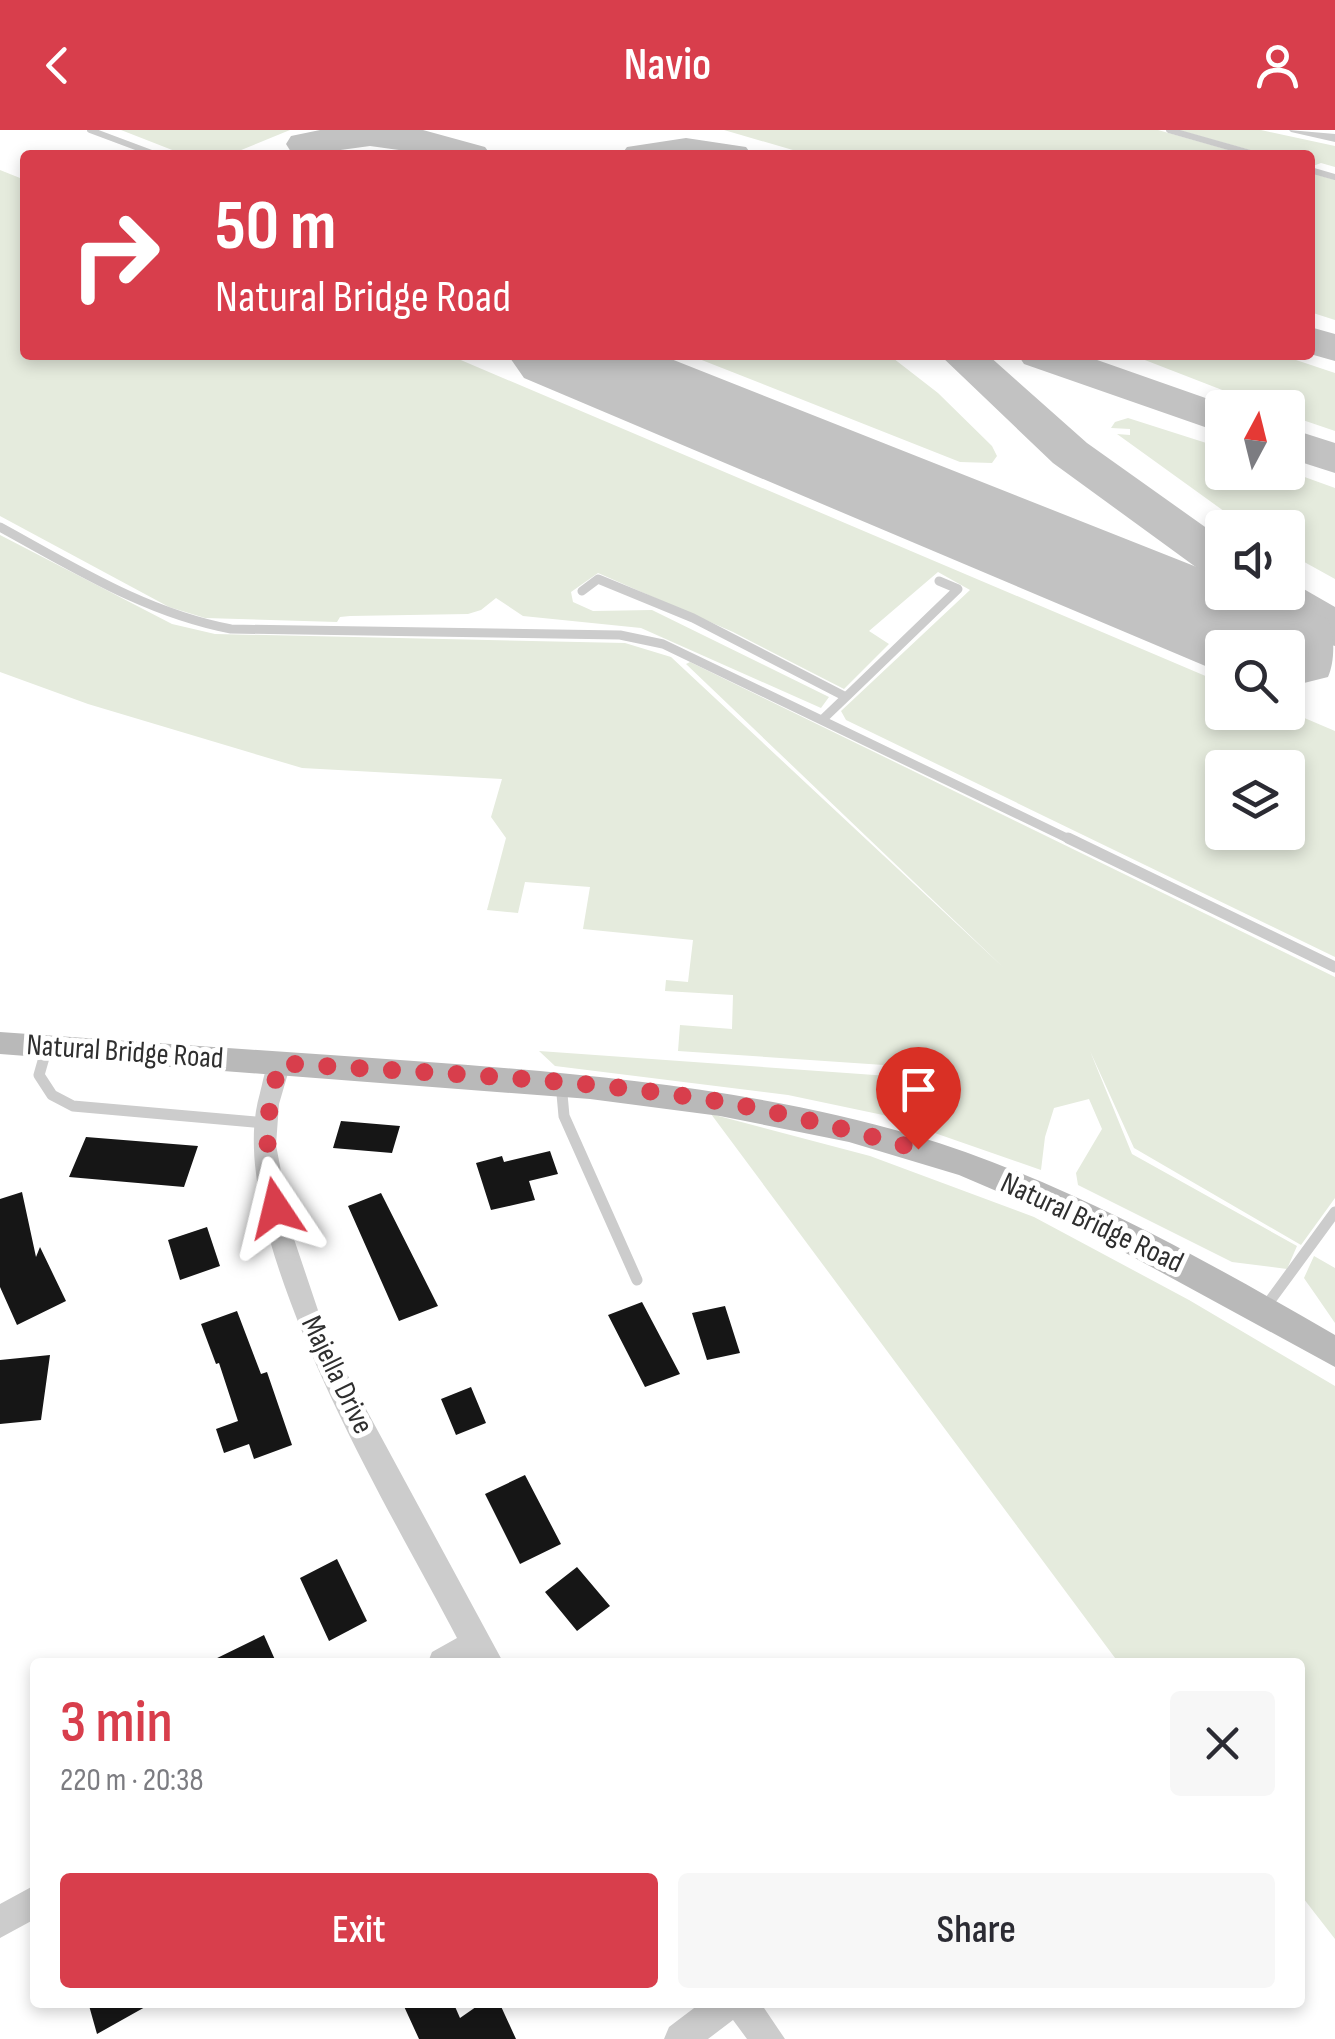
<!DOCTYPE html>
<meta charset="utf-8">
<style>
body{margin:0;font-family:"Sofia Sans Condensed",sans-serif;background:#f7f7f7;color:#2b2b33;height:100vh;display:flex;flex-direction:column;font-size:38px;white-space:nowrap}
*{box-sizing:border-box;margin:0}
p{font-size:32px;color:#7c7c81}
.icon{flex:none;width:55px;height:55px;fill:none;stroke:currentColor;stroke-width:2;stroke-linecap:round;stroke-linejoin:round}
.map{position:relative;flex:1;overflow:hidden}
.panel{position:absolute;left:30px;top:1528px;width:1275px;height:350px;display:flex;flex-direction:column;background:#fff;border-radius:10px;box-shadow:0 5px 15px #0003}
.panel>*{flex:none}
.banner{position:absolute;left:20px;top:20px;width:1295px;height:210px;border-radius:10px;box-shadow:0 5px 15px #0003;background:#d83e4c;color:#fff;overflow:hidden}
.needle{width:65px;rotate:7deg}
.tools{position:absolute;left:1205px;top:260px;display:grid;gap:20px}
.tools a{display:grid;place-items:center;width:100px;height:100px;border-radius:10px;background:#fff;box-shadow:0 5px 15px #0003;font-size:50px}
.pin{position:absolute;display:grid;place-items:center;width:85px;height:85px;color:#fff;margin:-102px -42px;border-radius:50% 50% 50% 0;rotate:-45deg;box-shadow:0 0 10px #0007}
.pin .icon{rotate:45deg}
.me{position:absolute;width:110px;margin:-55px;rotate:350deg;stroke-linejoin:round;filter:drop-shadow(0 0 8px #0008)}
.turn{display:flex;align-items:center;gap:35px;height:210px;padding:0 30px;font-size:45px}
.turn .icon{width:130px;height:130px;stroke-width:2.5}
.turn b{display:block;font-size:70px;line-height:85px}
.round{display:grid;place-items:center;flex:none;width:105px;height:105px;border-radius:10px;background:#f7f7f7}
.headline{display:flex;align-items:center;justify-content:space-between;height:170px;padding:0 30px}
h1{font-size:60px;font-weight:600;line-height:75px;color:#d83e4c}
.button{display:flex;gap:20px;margin-top:auto;padding:20px 30px}
.button a{flex:1;height:115px;border-radius:10px;background:#d83e4c;color:#fff;font-size:40px;font-weight:600;line-height:115px;text-align:center}
.button a+a{background:#f7f7f7;color:#2b2b33}
header{display:flex;justify-content:space-between;align-items:center;height:130px;padding:0 30px;background:#d83e4c;color:#fff;font-size:45px;font-weight:600}
.map>svg:first-child{display:block}
.green{fill:#e5ebdd;fill-rule:evenodd}
.lines{fill:none;stroke-linecap:round;stroke-linejoin:round}
.taxiway{fill:#c2c2c2;fill-rule:evenodd}
.runway{fill:#c2c2c2;fill-rule:evenodd}
.building{fill:#161616}
.lane-far2{stroke:#ccc;stroke-width:6}
.lane-far1{stroke:#ccc;stroke-width:9}
.lane{stroke:#ccc;stroke-width:11}
.street{fill:#ccc;fill-rule:evenodd}
.secondary{fill:#b9b9b9;fill-rule:evenodd}
.route{stroke:#d83e4c;stroke-width:18;stroke-dasharray:0 32.4}
.labels{text-anchor:middle;dominant-baseline:central;stroke-width:10;stroke-linejoin:round;paint-order:stroke}
.street-label{font-size:30px;fill:#2f2f2f;stroke:#fff}
</style>
<header><svg class="icon" aria-label="back" viewBox="0 0 24 24"><path d="M15 5l-7 7 7 7"/></svg>Navio<svg class="icon" aria-label="person" viewBox="0 0 24 24"><circle cx="12" cy="8" r="4"/><path d="M4 21q1-7 8-7t8 7"/></svg></header>
<div class="map">
<svg width="1335" height="1909" viewBox="0 0 1335 1909">
<rect width="100%" height="100%" fill="#fff"/>
<path class="green" d="M121 0H290L229 25H185Z
M724 0H1158L1247 25H810Z
M1178 0H1261L1335 16V37L1321 33 1310 37V25H1268Z
M0 40 25 50V225H449L1222 553V582L1288 581 1335 601V827L846 590 841 581 970 460 938 442 869 501 889 514 844 559 733 502 598 443 571 462 573 472 593 481 652 480 829 567 821 578 641 498 523 486 496 468 481 480 468 484 350 486 340 487 337 492 205 488 169 477 0 386ZM1222 638H1288V702H1222Z
M1310 43 1335 50V190L1310 182Z
M689 225H889L938 263 992 316 997 326 992 333 960 332Z
M1132 225H1281L1335 243V301L1288 285V278L1266 277Z
M1128 288 1222 318V342L1288 341 1335 358V449L1288 423V398L1246 397 1117 304 1130 305V299L1111 298 1115 292Z
M0 405 172 494 215 504 625 513 671 527 1004 838 686 534 690 532 1335 847V1068L1301 1115 1134 1018 1090 921 1132 1024 1297 1116 1287 1139 1232 1132 1078 1055 1076 1043 1102 999 1089 969 1054 978 1045 1007 1041 1040 883 985 788 965 555 936 539 921 931 949 928 938 678 921 680 895 732 899 733 865 665 861 666 850 688 852 693 810 583 799 590 757 525 752 518 783 487 780 506 708 491 687 502 649 302 638 88 574 0 542Z
M711 984 870 1026 1034 1087 1189 1170 1335 1256V1809L1300 1764V1532H1118Z
M1314 1126 1335 1138V1193L1304 1148Z"/>
<g class="lines">
<path class="taxiway" d="M320 0H423L485 17 491 25H435L370 16 304 25 291 22 286 14 291 6Z
M686 8 746 17 752 25H621L627 17Z
M1310 197 1335 204V231L1310 224Z
M940 225H988L1087 313 1222 409V447L1204 443 1053 333Z
M1018 225H1083L1234 278H1222V303L1024 234Z
M1288 298 1335 313V343L1288 328Z
M1288 450 1335 477V516C1306 509 1262 487 1245 462H1288Z"/>
<path class="runway" d="M508 225H661L1222 447V462H1261L1328 489C1335 504 1335 532 1328 547L1288 557V518H1222V543L524 248Z"/>
</g>
<path class="building" d="M341 991 400 996 392 1023 333 1018Z
M86 1007 198 1016 184 1057 69 1047Z
M550 1021 558 1044 529 1051 535 1070 491 1080 476 1033 502 1026 504 1032Z
M22 1062 36 1127 40 1117 66 1171 17 1195 0 1157V1069Z
M381 1063 438 1176 399 1191 348 1076Z
M207 1097 220 1136 180 1150 168 1110Z
M642 1172 680 1244 645 1257 608 1185Z
M725 1176 740 1223 707 1230 692 1183Z
M237 1181 261 1244 267 1242 292 1315 254 1329 249 1314 224 1323 216 1299 238 1291 219 1233 216 1234 201 1194Z
M50 1225 41 1290 0 1294V1230Z
M471 1257 486 1293 456 1305 441 1269Z
M525 1345 561 1414 520 1434 485 1364Z
M337 1429 367 1491 329 1511 300 1448Z
M577 1437 610 1476 577 1501 545 1462Z
M264 1505 276 1532H209Z
M88 1872H154L97 1904Z
M402 1872H453L460 1888 483 1872H499L516 1909H419Z"/>
<g class="lines">
<path class="lane-far2" d="M90 0 157 25
M1169 0 1257 25
M1310 40 1335 47"/>
<path class="lane-far1" d="M0 397C75 438 146 483 231 499L620 505 663 514 1073 711
M582 461 598 449 693 488 846 567 823 589
M846 567 958 459 939 451"/>
<path class="lane" d="M1068 708 1335 837
M47 917 39 945 52 965 73 976 266 993
M561 953 564 986 637 1150
M1264 1179 1335 1082"/>
<path class="street" d="M1289 0 1335 4V12L1291 2Z
M280 925 291 933 279 974 276 1015 294 1109 327 1207 503 1532H428L432 1522 457 1508C392 1383 219 1101 260 963 264 949 265 929 280 925Z
M35 1755V1789L0 1808V1774Z
M702 1872H760L785 1909H747L733 1890 708 1909H664L669 1897Z"/>
<path class="secondary" d="M0 902C138 912 276 921 414 931 582 943 751 958 913 1005 1063 1050 1200 1127 1335 1205V1237L1067 1091 959 1045 849 1012 720 986 590 969 0 924Z"/>
</g>
<g class="lines">
<path class="route" d="M276 1078C265 1018 263 993 280 933 421 943 564 947 704 969 776 980 847 1000 918 1019"/>
</g>
<g class="labels">
<g class="street-label">
<text transform="translate(125 922) rotate(4)">Natural Bridge Road</text>
<text transform="translate(1092 1093) rotate(25)">Natural Bridge Road</text>
<text transform="translate(337 1245) rotate(64)">Majella Drive</text>
</g>
</g>
</svg>
<div class="tools">
<a><svg class="needle" viewBox="-14 -14 28 28"><path d="M0-13l5 13h-10z" fill="#e53935"/><path d="M0 13l5-13h-10z" fill="#7c7c81"/></svg></a>
<a><svg class="icon" aria-label="sound" viewBox="0 0 24 24"><path d="M4 9h4l5-4v14l-5-4H4zM17 9q2 3 0 6"/></svg></a>
<a><svg class="icon" aria-label="search" viewBox="0 0 24 24"><circle cx="10" cy="10" r="6"/><path d="M15 15l6 6"/></svg></a>
<a><svg class="icon" aria-label="layers" viewBox="0 0 24 24"><path d="M12 4l9 5-9 5-9-5zM3 14l9 5 9-5"/></svg></a>
</div>
<div class="pin" style="left:918px;top:1019px;background:#d93025"><svg class="icon" aria-label="arrive" viewBox="0 0 24 24"><path d="M6 21V4h12l-3 4 3 4H6"/></svg></div>
<svg class="me" style="left:276px;top:1078px" viewBox="-20 -20 40 40"><path d="M0-17L14 15 0 8-14 15z" fill="#d83e4c" stroke="#fff" stroke-width="4"/></svg>
<div class="banner">
<div class="turn"><svg class="icon" aria-label="right" viewBox="0 0 24 24"><path d="M7 20v-9h11M14 6l5 5-5 5"/></svg><div><b>50 m</b>Natural Bridge Road</div></div>
</div>
<section class="panel">
<div class="headline"><div><h1>3 min</h1><p>220 m · 20:38</p></div><a class="round"><svg class="icon" aria-label="close" viewBox="0 0 24 24"><path d="M6 6l12 12M18 6L6 18"/></svg></a></div>
<div class="button"><a>Exit</a><a>Share</a></div>
</section>
</div>
